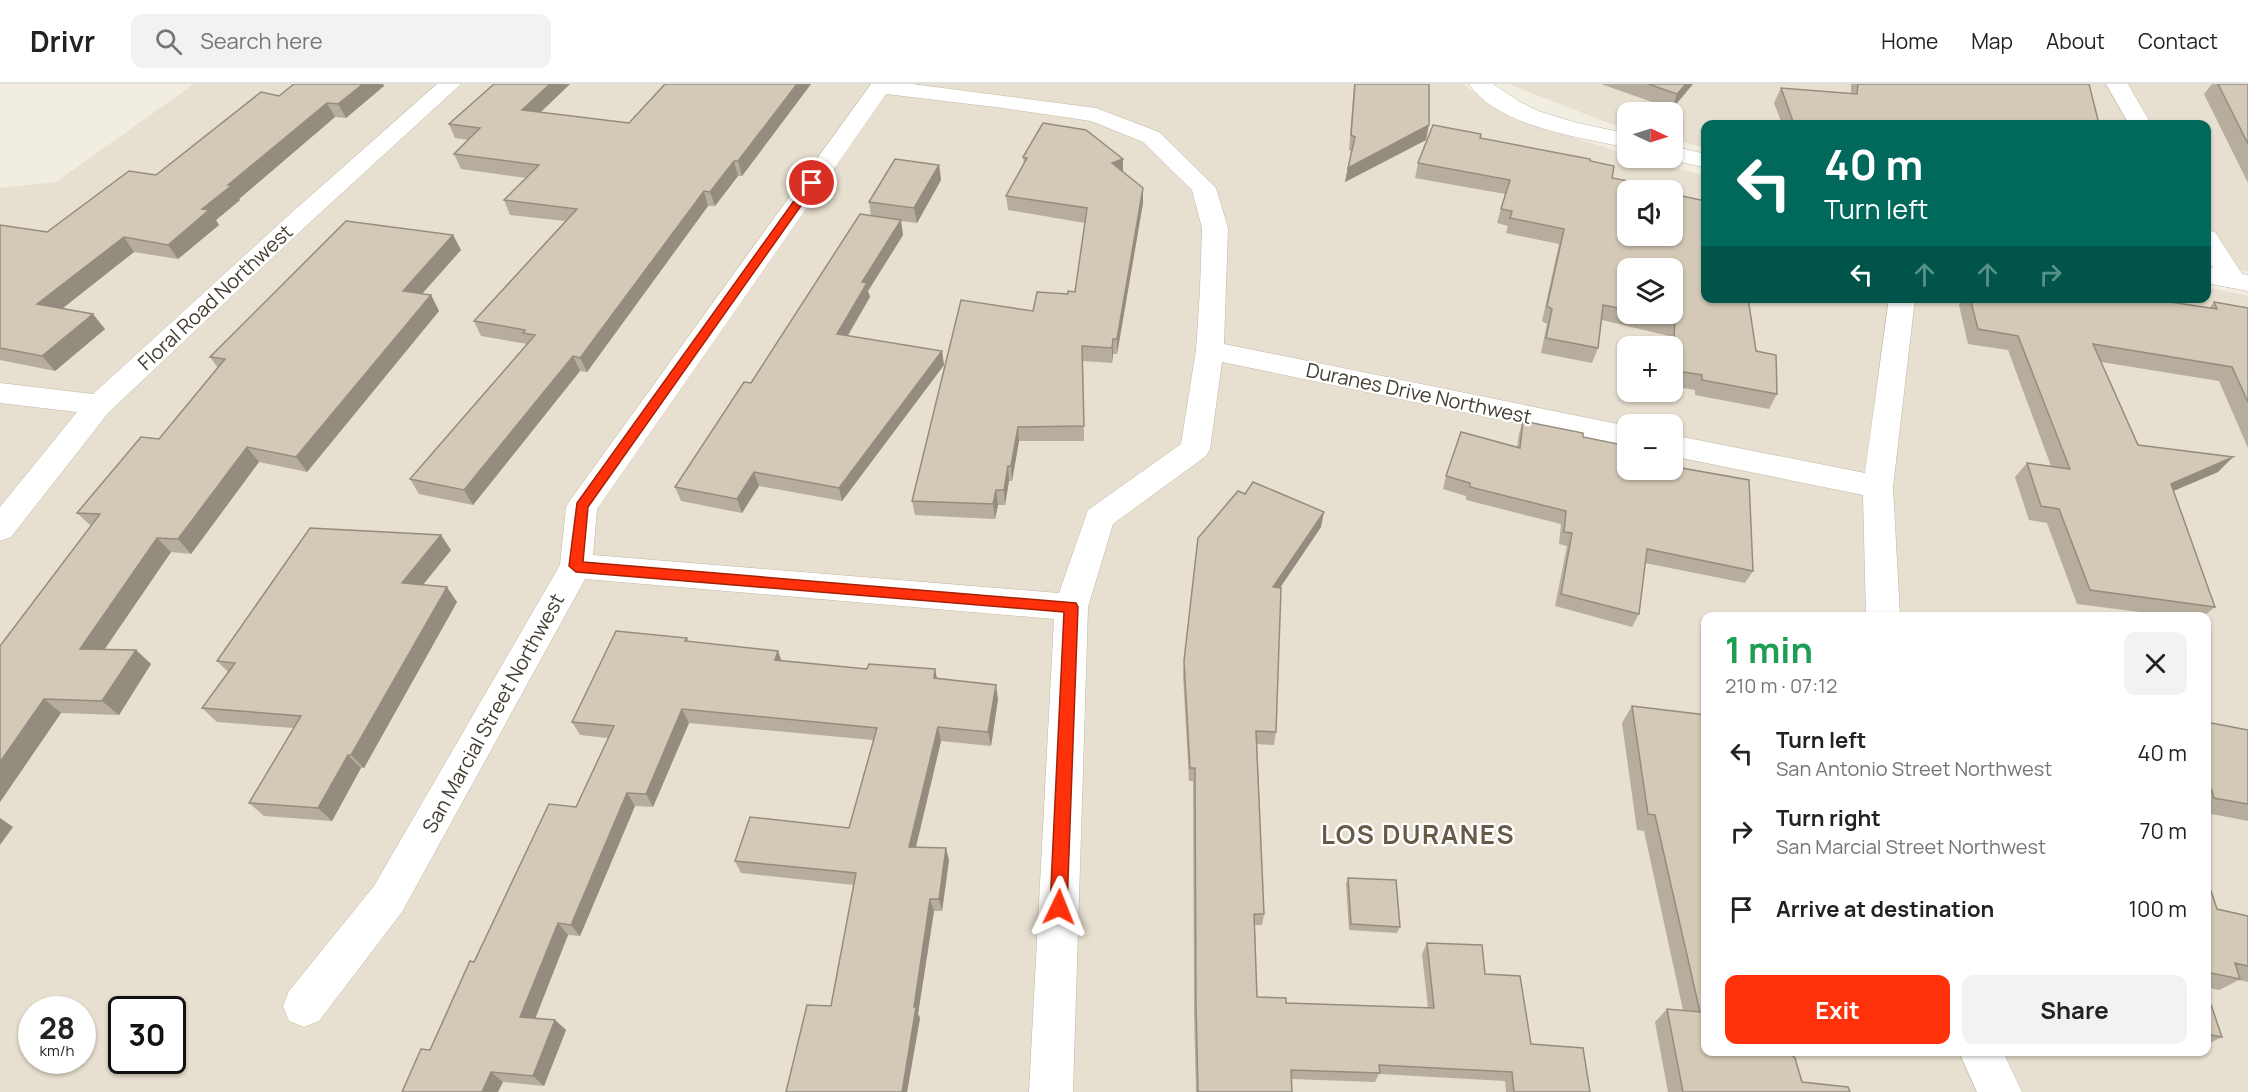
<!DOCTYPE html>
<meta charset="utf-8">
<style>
body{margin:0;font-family:Manrope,sans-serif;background:#f2f2f2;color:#222;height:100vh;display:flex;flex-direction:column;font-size:22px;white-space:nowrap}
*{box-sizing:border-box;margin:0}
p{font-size:20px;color:#767676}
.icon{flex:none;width:33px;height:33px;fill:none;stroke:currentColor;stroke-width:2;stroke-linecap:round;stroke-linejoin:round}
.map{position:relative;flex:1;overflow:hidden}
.side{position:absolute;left:1701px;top:528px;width:510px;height:444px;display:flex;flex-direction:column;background:#fff;border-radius:12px;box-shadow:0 2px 4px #0004}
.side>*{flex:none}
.hud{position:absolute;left:1701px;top:36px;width:510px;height:183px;border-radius:12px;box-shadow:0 2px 4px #0004;background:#00695c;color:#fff;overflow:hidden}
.needle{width:39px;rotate:94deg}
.tools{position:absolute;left:1617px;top:18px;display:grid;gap:12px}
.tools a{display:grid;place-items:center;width:66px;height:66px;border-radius:12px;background:#fff;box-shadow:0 2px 4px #0004;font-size:30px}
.speed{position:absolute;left:18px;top:912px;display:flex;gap:12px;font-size:30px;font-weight:700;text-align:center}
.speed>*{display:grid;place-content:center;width:78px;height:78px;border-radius:50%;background:#fff;box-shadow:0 2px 4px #0004;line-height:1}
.speed small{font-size:15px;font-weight:400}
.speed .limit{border:3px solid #111;border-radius:9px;background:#fff;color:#111}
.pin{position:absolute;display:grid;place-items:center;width:51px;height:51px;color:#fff;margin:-26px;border:3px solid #fff;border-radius:50%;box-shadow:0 2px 6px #0007}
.me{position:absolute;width:66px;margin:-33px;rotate:2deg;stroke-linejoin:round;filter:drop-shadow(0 0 4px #0008)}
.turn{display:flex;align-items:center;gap:21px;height:126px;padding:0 24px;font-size:27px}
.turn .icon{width:78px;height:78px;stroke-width:2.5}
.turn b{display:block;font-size:42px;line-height:51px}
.lanes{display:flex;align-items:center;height:57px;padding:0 24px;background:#0003;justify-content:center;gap:30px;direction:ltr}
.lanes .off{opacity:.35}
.round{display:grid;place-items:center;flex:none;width:63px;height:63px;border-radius:12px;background:#f2f2f2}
.head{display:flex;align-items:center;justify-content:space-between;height:102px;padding:0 24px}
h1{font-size:36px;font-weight:700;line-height:45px;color:#1e9e55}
.primary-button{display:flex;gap:12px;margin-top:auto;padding:12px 24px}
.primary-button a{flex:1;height:69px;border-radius:12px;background:#ff310b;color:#fff;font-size:24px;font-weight:700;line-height:69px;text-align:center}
.primary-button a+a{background:#f2f2f2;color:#222}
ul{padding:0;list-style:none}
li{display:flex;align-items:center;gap:18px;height:78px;padding:0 24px}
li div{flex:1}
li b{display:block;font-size:22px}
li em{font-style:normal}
header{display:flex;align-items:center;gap:36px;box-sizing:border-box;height:84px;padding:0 30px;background:#fff;border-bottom:2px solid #e0e0e0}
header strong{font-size:28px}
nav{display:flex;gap:33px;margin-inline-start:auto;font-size:21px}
.search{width:420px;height:54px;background:#f2f2f2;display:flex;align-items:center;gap:15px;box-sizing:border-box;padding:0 21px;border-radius:12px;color:#767676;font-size:22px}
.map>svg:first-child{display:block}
.residential{fill:#e7dfcf;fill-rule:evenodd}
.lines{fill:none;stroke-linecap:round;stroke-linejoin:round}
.minor-casing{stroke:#c1b8a6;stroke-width:1}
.tertiary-casing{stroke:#c1b8a6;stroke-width:1}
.minor{fill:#fff;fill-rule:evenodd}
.tertiary{fill:#fff;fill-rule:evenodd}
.wall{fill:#b6ad9d;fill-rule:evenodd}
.shaded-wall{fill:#948d7f}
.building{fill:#d4c9b6;stroke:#948d7f;stroke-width:1.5}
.route{fill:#ff310b;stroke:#a62007;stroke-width:1.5}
.labels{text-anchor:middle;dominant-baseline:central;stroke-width:4.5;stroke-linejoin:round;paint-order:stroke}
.street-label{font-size:20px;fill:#443d32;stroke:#fff}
.district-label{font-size:26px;font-weight:bold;letter-spacing:1.5px;fill:#675b48;stroke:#fff}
</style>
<header>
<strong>Drivr</strong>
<div class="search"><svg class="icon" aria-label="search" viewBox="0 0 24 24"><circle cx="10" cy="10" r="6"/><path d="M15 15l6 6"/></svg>Search here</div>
<nav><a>Home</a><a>Map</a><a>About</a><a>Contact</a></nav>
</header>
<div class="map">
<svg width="2248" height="1008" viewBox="0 0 2248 1008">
<rect width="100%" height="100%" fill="#f2ede1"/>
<path class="residential" d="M194 0H1463L1513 35 1627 70 1628 74H1641L1705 92 1706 214H2206L2207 203 2248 212V1008H0V104L56 98ZM1628 106H1672V152H1628ZM1628 184H1672V230H1628ZM1628 262H1672V308H1628ZM1628 340H1672V386H1628ZM1706 532H2206V968H1706ZM32 926H82V976H32ZM122 926H172V976H122Z
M1509 0H2248V188L2207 180 2206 40H1706L1705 64 1673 55 1672 28H1628L1627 44 1611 40Z"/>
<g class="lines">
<defs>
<path id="minor" d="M437 0H461L307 141 109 328 11 453 0 457V423L77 328 0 319V299L93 310 289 131Z
M871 0H912L1096 24 1159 48 1216 104 1228 144 1224 260 1628 342V362L1222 278 1210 365 1206 372 1113 440 1088 523 1073 1008H1029L1054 535 585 495 402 828 319 937 304 943 289 937 283 922 289 907 374 802 560 481 566 423 571 415ZM886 10 1003 24 1091 37 1143 58 1192 106 1202 144 1200 206 1196 266 1181 360 1088 426 1059 509 593 471 597 425Z
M2106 0H2128L2151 40H2129Z
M2206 146 2215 148 2246 196 2242 202 2233 204 2224 202C2208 178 2206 174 2206 146Z
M1889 214H1915L1893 403 1900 532H1866L1863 411 1672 372V351L1865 389Z
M1959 968H2003L2022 1008H1977Z"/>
<path id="tertiary" d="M1469 0H1493L1520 18 1538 27 1574 38 1628 50V64C1580 53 1498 43 1469 0Z
M1672 62 1706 70V84L1664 74H1672Z
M2206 183 2248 191V207L2206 199Z"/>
</defs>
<use href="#minor" class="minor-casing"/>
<use href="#tertiary" class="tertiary-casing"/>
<use href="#minor" class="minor"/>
<use href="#tertiary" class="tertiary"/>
</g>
<path class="wall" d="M294 0H383L384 2 346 34 335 33 239 115 240 116 216 136 219 141 178 175 134 168 62 225 105 245 55 287 0 276V141L47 148 156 91 279 12Z
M494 0H570L541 28 629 39 665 0H811L742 92H738L715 122H708L587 288 580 287 473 421 419 410 410 395 527 260 481 252 474 237 565 137 510 131 504 116 527 94 461 85 454 70 468 56 455 54 449 40Z
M1354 0H1429L1426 56 1345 98 1351 67 1349 66Z
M1601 0H1693L1672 25Z
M1851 0H2089L2099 40H1782L1774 19 1781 4 1851 9Z
M2212 0H2248V99L2204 10Z
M1480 54 1590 77 1612 94 1660 106 1756 267 1777 310 1769 325 1695 311V306L1672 302V262H1668L1669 252 1602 236 1598 264 1592 279 1541 269 1547 240 1542 237 1559 160 1506 149 1508 142 1497 139 1505 110 1415 94 1418 79ZM1628 184 1672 230H1628Z
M1023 73 1123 88 1143 104V119L1117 270H1113L1112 279 1083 277 1084 357H1019L1012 397H1009L1005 421H998L995 435 915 431 912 417 1033 227 1068 210 1075 208 1085 139 1008 126 1006 112 1024 81Z
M939 81 941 96 917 139 901 137 903 151 868 207 870 213 848 252 942 267 944 281 842 417 759 402 742 429 681 417 675 403 871 132 869 118Z
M453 151 461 166 422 210 431 211 439 227 307 388 259 378 191 470 171 468 105 565 136 566 151 580 119 631 61 629 0 718 91 442 77 429 159 355 218 284 210 273Z
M1963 214H2144L2209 224 2214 218 2248 224V364L2219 297 2101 278 2138 361 2218 388 2173 407 2215 523 2204 532H2171L2077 520 2047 439 2029 436 2015 393 2027 379 2051 382 2008 266 1968 260 1959 221Z
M1523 337 1583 353 1676 383 1753 487 1745 499 1645 479 1639 530 1632 543 1555 522 1567 462 1559 460 1561 440 1466 416V412L1443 405 1446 392 1517 364 1519 350Z
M1321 443 1280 504 1276 648 1274 661 1257 660 1264 830 1262 841H1255L1257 913 1286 919 1428 924 1422 870 1427 859 1485 890 1531 960 1590 1008H1506L1505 997 1379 990 1375 998 1291 995 1292 1008H1196L1194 931 1193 697H1189L1183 591 1184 577Z
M451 466 423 501 457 518 364 684H361L332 737 264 732 249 719 294 644 217 638 202 624 228 588 217 577Z
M687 554 689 558 781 577 937 594 998 615 991 662 941 657 916 763 949 776 942 827H934L918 930 920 934 907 1008H786L831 922 854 801 741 789 735 777 849 744 873 656 689 639 653 723 635 722 580 852 568 851 535 934 555 936 566 946 544 1002 503 998 430 966 474 878 576 723 608 654 580 651 572 638Z
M1632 622 1706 631V968L1802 998 1850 1008H1668L1655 938 1667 925 1683 926 1644 747 1637 746 1622 639Z
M2206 638 2248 646V737L2206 729Z
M2206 792 2217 825 2248 832V898L2239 896 2219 906 2206 903Z
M1348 794 1400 843 1397 849 1349 846 1346 800Z
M2206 906 2222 953 2206 961Z"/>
<path class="shaded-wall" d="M363 0H383L384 2 346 34 338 20Z
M550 0H570L528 40 522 26Z
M797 0H811L742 92 738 77Z
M1686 0H1693L1672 25 1677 10Z
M327 19 335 33 239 115 240 116 216 136 219 141 178 175 168 161 202 125 228 101Z
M1429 41 1426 56 1345 98 1348 84Z
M1123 75V89L1112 79Z
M734 77 738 92 715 122 710 108Z
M939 81 941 96 917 139 914 124Z
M1143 104V119L1117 270V255Z
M704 107 708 122 587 288 580 274Z
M901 136 903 151 868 207 870 213 840 264 837 250 862 198Z
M453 151 461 166 411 222 403 207Z
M124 153 134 168 50 234 37 220Z
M431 211 439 227 307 388 296 373Z
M93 230 105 245 55 287 42 272Z
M1113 255V270L1112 279V264Z
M942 267 944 281 842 417 839 404Z
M573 272 580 287 473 421 464 406Z
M1018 343 1019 357 1012 397 1011 382Z
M247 363 259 378 191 470 178 455Z
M2233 373 2218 388 2157 414 2171 400Z
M1008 382 1009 397 1005 421 1004 406Z
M754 388 759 402 742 429 737 415Z
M996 406 998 421 995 435 993 420Z
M1324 428 1321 443 1271 517 1273 503Z
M441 451 451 466 412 514 402 499Z
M157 454 171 468 95 579 80 565Z
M447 503 457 518 364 684 351 671Z
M136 566 151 580 119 631 102 617Z
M778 567 783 581 775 576Z
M935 585 938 599 934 594Z
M996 601 998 615 991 662 988 648Z
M44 615 61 629 0 718V678Z
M682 625 689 639 653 723 646 710Z
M938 643 941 657 913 775 909 763Z
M348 671 361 684 332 737 318 724Z
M627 709 635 722 580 852 571 841Z
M0 734 13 743 0 761Z
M946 764 949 776 942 827 939 815Z
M930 815 934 827 918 930 920 934 907 1008H902Z
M558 839 568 851 532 943 520 933Z
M555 936 566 946 544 1002 533 992Z
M491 988 503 998 498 1008H482Z"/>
<path class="building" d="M294 0H363L338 20 327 19 228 101 231 102 202 125 209 126 168 161 124 153 37 220 93 230 42 272 0 264V141L47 148 129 87 156 91 261 8 279 12Z
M494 0H550L522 26 629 39 665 0H797L738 77H734L710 108 704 107 580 274 573 272 464 406 410 395 535 251 523 249 525 246 474 237 577 125 504 116 539 81 454 70 480 44 449 40Z
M1355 0H1429V41L1348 84 1355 53 1351 51Z
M1648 0H1686L1677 10Z
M1858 0H2089L2099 40H1794L1781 4 1857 10Z
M2218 0H2248V60Z
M1043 39 1086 46 1123 75 1112 79 1143 104 1117 255H1113L1112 264 1082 262 1084 342 1018 343 1011 382H1008L1004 406H996L993 420 912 417 961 216 1033 227 1037 208 1068 210V207L1075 208 1087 124 1006 112 1027 74 1023 73Z
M1433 41 1481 50 1480 54 1590 75V77L1614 82 1612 94 1660 103V106H1628V152H1672V110L1706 117V214H1748L1756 267 1776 271 1777 310 1702 296V291L1672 286 1675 237 1641 230H1672V184H1628V226L1603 221 1598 264 1546 254 1552 225 1547 222 1564 145 1510 134 1512 127 1501 125 1510 96 1418 79Z
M895 75 939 81 914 124 869 118Z
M860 130 901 136 862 198 867 199 837 250 942 267 839 404 754 388 737 415 675 403 744 298 751 299Z
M346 137 453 151 403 207 431 211 296 373 247 363 178 455 157 454 80 565 136 566 102 617 44 615 0 678V562L100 430 77 429 141 353 159 355 225 275 210 273Z
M1970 214H2110L2117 216V214H2144L2217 225 2214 218 2248 224V318L2232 283 2093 260 2138 361 2233 373 2171 400 2215 523 2090 506 2059 425 2041 422 2027 379 2070 385 2018 252 1978 245Z
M1523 337 1583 349V353L1628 362V386H1672V370L1676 371V383L1749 396 1753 487 1647 465 1639 530 1561 510 1572 449 1564 448 1566 427 1470 403V399L1446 392 1461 348 1520 364Z
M1253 398 1324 428 1273 503 1281 504 1276 648 1256 647 1264 830H1254L1257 913 1286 914V919L1434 924 1427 859 1482 861 1485 890 1520 892 1531 960 1583 964 1590 1008H1514L1512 988 1379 981 1380 989 1291 986 1292 1008H1198L1196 920 1195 684H1190L1184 577 1198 454 1238 407 1245 410Z
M310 444 441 451 402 499 447 503 351 671H348L318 724 249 719 301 632 202 624 235 579 217 577Z
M616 547 687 554 685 557 778 567 775 576 867 585 869 580 935 585 934 594 996 601 988 648 938 643 909 763 946 764 939 815H930L914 923H916L902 1008H786L807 921 831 922 856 789 735 777 750 733 849 744 877 644 682 625 646 710 627 709 571 841 558 839 520 933 555 936 533 992 491 988 482 1008H402L421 965 430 966 470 877 474 878 549 720 576 723 614 642 572 638Z
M1632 622 1706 631V968H1788L1795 974 1802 998 1848 1003 1850 1008H1683L1667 925 1700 928 1655 731 1648 730Z
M2206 638 2248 646V720L2214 714 2212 706H2206Z
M2206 792 2217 825 2248 832V882L2235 879 2240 895 2206 888Z
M1348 794 1396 796 1400 843 1351 840Z
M2206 906 2222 953 2206 950Z"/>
<path class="route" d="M809 96 817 99 588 423 583 478 1076 519 1078 523 1067 823 1065 829 1059 831 1053 829 1050 823 1064 528 576 488 569 482 577 419Z"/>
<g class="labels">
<g class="street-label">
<text transform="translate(215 213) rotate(-43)">Floral Road Northwest</text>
<text transform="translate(1419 309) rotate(12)">Duranes Drive Northwest</text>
<text transform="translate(493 629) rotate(-61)">San Marcial Street Northwest</text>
</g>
<g class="district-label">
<text x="1418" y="750">LOS DURANES</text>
</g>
</g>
</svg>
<div class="tools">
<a><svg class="needle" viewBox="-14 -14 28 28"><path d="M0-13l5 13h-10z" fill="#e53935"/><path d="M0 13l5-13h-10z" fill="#767676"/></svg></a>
<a><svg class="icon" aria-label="sound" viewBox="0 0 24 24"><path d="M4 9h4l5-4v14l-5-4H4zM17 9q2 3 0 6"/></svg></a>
<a><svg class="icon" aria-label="layers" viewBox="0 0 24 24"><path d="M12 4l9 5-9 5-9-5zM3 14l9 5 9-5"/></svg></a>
<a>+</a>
<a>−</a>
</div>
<div class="speed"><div>28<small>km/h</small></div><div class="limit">30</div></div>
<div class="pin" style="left:812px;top:99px;background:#d93025"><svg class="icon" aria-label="arrive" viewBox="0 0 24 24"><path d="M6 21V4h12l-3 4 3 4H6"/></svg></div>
<svg class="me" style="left:1059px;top:823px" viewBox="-20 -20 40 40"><path d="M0-17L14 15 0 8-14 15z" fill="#ff310b" stroke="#fff" stroke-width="4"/></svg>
<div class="hud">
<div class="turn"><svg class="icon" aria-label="left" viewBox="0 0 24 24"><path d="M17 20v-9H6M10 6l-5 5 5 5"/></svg><div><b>40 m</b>Turn left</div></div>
<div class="lanes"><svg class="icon" aria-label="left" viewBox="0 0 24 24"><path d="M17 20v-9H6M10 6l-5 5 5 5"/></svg><svg class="icon off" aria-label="ahead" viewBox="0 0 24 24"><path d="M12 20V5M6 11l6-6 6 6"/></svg><svg class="icon off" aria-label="ahead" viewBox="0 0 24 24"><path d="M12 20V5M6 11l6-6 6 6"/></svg><svg class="icon off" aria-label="right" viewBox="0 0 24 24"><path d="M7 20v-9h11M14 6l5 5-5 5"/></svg></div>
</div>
<section class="side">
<div class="head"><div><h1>1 min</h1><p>210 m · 07:12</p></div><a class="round"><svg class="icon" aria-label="close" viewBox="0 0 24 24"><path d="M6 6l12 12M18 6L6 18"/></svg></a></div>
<ul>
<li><svg class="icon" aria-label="left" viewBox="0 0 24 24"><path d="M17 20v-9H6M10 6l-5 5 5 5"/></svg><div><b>Turn left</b><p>San Antonio Street Northwest</p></div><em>40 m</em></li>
<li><svg class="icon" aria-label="right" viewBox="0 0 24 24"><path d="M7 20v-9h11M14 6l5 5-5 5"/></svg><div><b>Turn right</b><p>San Marcial Street Northwest</p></div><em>70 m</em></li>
<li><svg class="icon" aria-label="arrive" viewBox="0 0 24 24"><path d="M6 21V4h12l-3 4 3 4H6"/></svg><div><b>Arrive at destination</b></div><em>100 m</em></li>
</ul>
<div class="primary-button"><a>Exit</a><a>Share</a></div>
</section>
</div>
